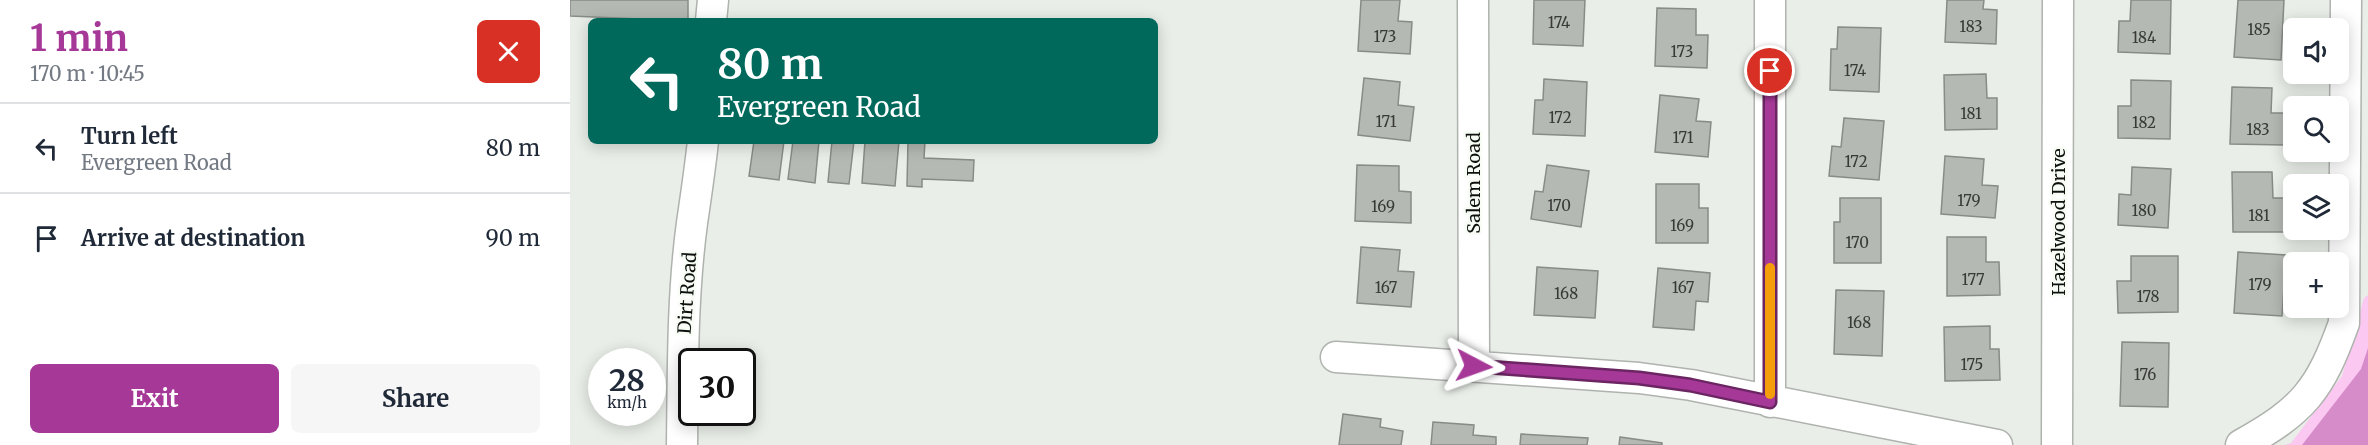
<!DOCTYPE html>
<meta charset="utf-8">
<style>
body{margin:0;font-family:Merriweather,serif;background:#f6f6f7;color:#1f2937;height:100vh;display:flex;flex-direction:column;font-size:22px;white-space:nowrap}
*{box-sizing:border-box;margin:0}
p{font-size:20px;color:#747a83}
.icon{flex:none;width:33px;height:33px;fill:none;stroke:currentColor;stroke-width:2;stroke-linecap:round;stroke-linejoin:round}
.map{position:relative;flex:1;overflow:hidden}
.drawer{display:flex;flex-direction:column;background:#fff;width:570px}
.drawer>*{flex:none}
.banner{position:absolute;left:18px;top:18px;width:570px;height:126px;border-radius:9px;box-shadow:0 3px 15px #0003;background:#00695c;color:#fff;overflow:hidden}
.tools{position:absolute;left:1713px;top:18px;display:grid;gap:12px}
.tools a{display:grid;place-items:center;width:66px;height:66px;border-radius:9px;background:#fff;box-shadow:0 3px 15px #0003;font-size:30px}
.speed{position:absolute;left:18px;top:348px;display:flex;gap:12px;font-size:30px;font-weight:700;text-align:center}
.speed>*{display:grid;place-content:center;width:78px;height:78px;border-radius:50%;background:#fff;box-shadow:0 3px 15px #0003;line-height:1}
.speed small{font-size:15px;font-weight:400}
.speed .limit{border:3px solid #111;border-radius:9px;background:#fff;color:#111}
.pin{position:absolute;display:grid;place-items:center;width:51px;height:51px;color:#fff;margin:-26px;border:3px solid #fff;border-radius:50%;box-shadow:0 2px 6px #0007}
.me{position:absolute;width:66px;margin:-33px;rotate:94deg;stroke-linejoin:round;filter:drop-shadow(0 0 4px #0008)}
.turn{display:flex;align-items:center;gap:21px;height:126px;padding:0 30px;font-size:27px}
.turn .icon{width:78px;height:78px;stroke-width:2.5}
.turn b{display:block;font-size:42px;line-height:51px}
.round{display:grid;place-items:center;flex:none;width:63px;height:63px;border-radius:9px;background:#f6f6f7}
.summary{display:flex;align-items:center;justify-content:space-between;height:102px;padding:0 30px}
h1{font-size:36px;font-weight:700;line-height:45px;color:#a63998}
.cta{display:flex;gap:12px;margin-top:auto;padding:12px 30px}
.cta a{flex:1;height:69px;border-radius:9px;background:#a63998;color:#fff;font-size:24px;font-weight:700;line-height:69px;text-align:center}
.cta a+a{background:#f6f6f7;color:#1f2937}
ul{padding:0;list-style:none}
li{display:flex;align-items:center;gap:18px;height:90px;padding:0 30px;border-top:2px solid #e0e1e3}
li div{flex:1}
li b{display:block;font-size:22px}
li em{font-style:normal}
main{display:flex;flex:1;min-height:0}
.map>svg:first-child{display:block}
.green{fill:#fbc8f1}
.forest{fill:#d78cca}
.building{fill:#b4b9b3;stroke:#878c86;stroke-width:1.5}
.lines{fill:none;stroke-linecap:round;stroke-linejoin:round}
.street-casing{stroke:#afb3ae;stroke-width:33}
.street{stroke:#fff;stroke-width:30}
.route-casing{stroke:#6c2563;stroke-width:15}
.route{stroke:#a63998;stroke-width:10}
.slow{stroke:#f59e0b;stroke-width:10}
.labels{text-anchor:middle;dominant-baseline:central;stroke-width:5;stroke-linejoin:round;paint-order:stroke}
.number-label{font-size:15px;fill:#383a37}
.street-label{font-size:18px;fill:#0e100e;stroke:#f7fcf5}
</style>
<main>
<section class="drawer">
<div class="summary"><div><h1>1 min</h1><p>170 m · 10:45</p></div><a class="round" style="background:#d93025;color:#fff"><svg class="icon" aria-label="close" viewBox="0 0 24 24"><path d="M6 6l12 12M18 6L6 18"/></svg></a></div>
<ul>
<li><svg class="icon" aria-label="left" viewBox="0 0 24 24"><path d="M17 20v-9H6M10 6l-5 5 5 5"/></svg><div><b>Turn left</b><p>Evergreen Road</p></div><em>80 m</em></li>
<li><svg class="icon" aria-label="arrive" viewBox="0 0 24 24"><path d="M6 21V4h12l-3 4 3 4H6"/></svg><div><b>Arrive at destination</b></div><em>90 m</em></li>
</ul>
<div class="cta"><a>Exit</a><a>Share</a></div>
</section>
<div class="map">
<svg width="1798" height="445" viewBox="0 0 1798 445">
<rect width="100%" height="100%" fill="#e9eee8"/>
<path class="green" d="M1798 295V445H1715L1721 443 1772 376 1794 298Z"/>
<path class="forest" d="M1798 348V445H1732L1791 369Z"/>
<path class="building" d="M0 0H118V21L0 16Z
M791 0H830L828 21 842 22 840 54 788 51Z
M964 0H1015L1013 46 963 44Z
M1377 0H1414L1413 9 1427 10 1426 44 1375 42Z
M1561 0H1601L1600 54 1548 52 1549 21H1560Z
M1668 0H1714L1711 60 1664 57Z
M1087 8 1126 9V35H1138L1137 68 1085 66Z
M1268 27 1311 28 1309 92 1260 90 1261 49H1267Z
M1416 74 1417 98H1427V129L1375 130 1374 75Z
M794 78 830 82 828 105 844 107 840 141 788 135Z
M974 79 1017 82 1015 136 963 134 965 100H973Z
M1561 80 1601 81 1600 139 1548 138V106H1561Z
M1662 87 1702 88 1701 113H1715V145L1660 144Z
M1090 95 1129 99 1126 121 1141 122 1138 157 1085 152Z
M1274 118 1314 121 1309 180 1259 176 1262 146 1271 147Z
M184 141H214L209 180 179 176Z
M223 141H249L245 183 218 179Z
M262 141H284L279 184 258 182Z
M295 141H329L325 186 292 183Z
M338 141H355L354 158 404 160 403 181 352 179V187L337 186Z
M1375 156 1414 159 1412 185 1428 186 1425 218 1371 214Z
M787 165 829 166V191L841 192V223L785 221Z
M977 165 1019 171 1011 227 961 219 965 191 973 192Z
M1562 167 1601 169 1598 228 1548 225 1549 194 1561 195Z
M1662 172H1702L1703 198H1714L1715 232H1663Z
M1086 184H1129V208H1138V243H1086Z
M1270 198H1311V263H1264V222H1270Z
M1377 237H1416V262H1429L1430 295 1377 296Z
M791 247 830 250 828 271 844 272 841 307 787 303Z
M1668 252 1716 255 1712 316 1664 313Z
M1561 256H1608V312L1548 313 1547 281H1561Z
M967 267 1028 271 1025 318 964 315Z
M1088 268 1140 273 1138 302 1126 301 1124 330 1083 327Z
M1266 290 1314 291 1312 356 1264 354Z
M1420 326V349H1429L1430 380 1375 381 1374 327Z
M1552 342 1599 343 1598 407 1550 406Z
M773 414 811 419 810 427 833 431 831 445H769Z
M863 422 904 425 903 435 926 437V445H861Z
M951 434 1018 438 1017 445H950Z
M1050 437 1092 443V445H1049Z"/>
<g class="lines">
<defs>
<path id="street" d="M903 0 904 366
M141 21 143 0
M766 357 1069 378 1121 385 1427 445
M1200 402V0
M112 445C113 371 112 297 122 223 126 196 130 169 133 141
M1487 445 1488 0
M1671 445C1734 410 1750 390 1774 323L1776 0"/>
</defs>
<use href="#street" class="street-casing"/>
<use href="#street" class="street"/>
</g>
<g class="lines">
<defs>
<path id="route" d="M904 366 1069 378 1120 385 1200 402V71"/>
</defs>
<use href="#route" class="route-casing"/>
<use href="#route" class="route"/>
<path class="slow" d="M1200 394V268"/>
</g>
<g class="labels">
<g class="number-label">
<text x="989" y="22">174</text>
<text x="1401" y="26">183</text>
<text x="1689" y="29">185</text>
<text x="815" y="36">173</text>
<text x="1574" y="37">184</text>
<text x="1112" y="51">173</text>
<text x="1285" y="70">174</text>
<text x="1401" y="113">181</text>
<text x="990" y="117">172</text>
<text x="816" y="121">171</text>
<text x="1574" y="122">182</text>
<text x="1688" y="129">183</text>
<text x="1113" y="137">171</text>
<text x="1286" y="161">172</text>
<text x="1399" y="200">179</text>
<text x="989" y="205">170</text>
<text x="813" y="206">169</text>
<text x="1574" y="210">180</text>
<text x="1689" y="215">181</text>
<text x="1112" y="225">169</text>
<text x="1287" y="242">170</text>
<text x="1403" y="279">177</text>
<text x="1690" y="284">179</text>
<text x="816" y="287">167</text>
<text x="1113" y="287">167</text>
<text x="996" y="293">168</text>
<text x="1578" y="296">178</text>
<text x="1289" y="322">168</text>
<text x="1402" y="364">175</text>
<text x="1575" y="374">176</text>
</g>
<g class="street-label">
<text transform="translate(903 183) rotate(-90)">Salem Road</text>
<text transform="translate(1488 222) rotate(-90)">Hazelwood Drive</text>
<text transform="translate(117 293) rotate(-86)">Dirt Road</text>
</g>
</g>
</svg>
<div class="tools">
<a><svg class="icon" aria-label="sound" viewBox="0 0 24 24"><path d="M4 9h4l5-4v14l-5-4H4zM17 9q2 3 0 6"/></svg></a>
<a><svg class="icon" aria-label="search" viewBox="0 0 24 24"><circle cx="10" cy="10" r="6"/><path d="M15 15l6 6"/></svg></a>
<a><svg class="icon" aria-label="layers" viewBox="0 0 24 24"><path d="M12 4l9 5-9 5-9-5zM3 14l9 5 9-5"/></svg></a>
<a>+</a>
</div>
<div class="speed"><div>28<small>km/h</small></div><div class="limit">30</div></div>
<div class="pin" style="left:1200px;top:71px;background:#d93025"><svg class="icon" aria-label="arrive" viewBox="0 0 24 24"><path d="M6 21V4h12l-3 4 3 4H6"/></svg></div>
<svg class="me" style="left:904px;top:366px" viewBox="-20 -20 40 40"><path d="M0-17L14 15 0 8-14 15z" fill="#a63998" stroke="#fff" stroke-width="4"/></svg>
<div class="banner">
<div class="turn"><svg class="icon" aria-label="left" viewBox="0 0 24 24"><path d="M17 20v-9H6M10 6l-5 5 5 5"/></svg><div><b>80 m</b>Evergreen Road</div></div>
</div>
</div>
</main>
